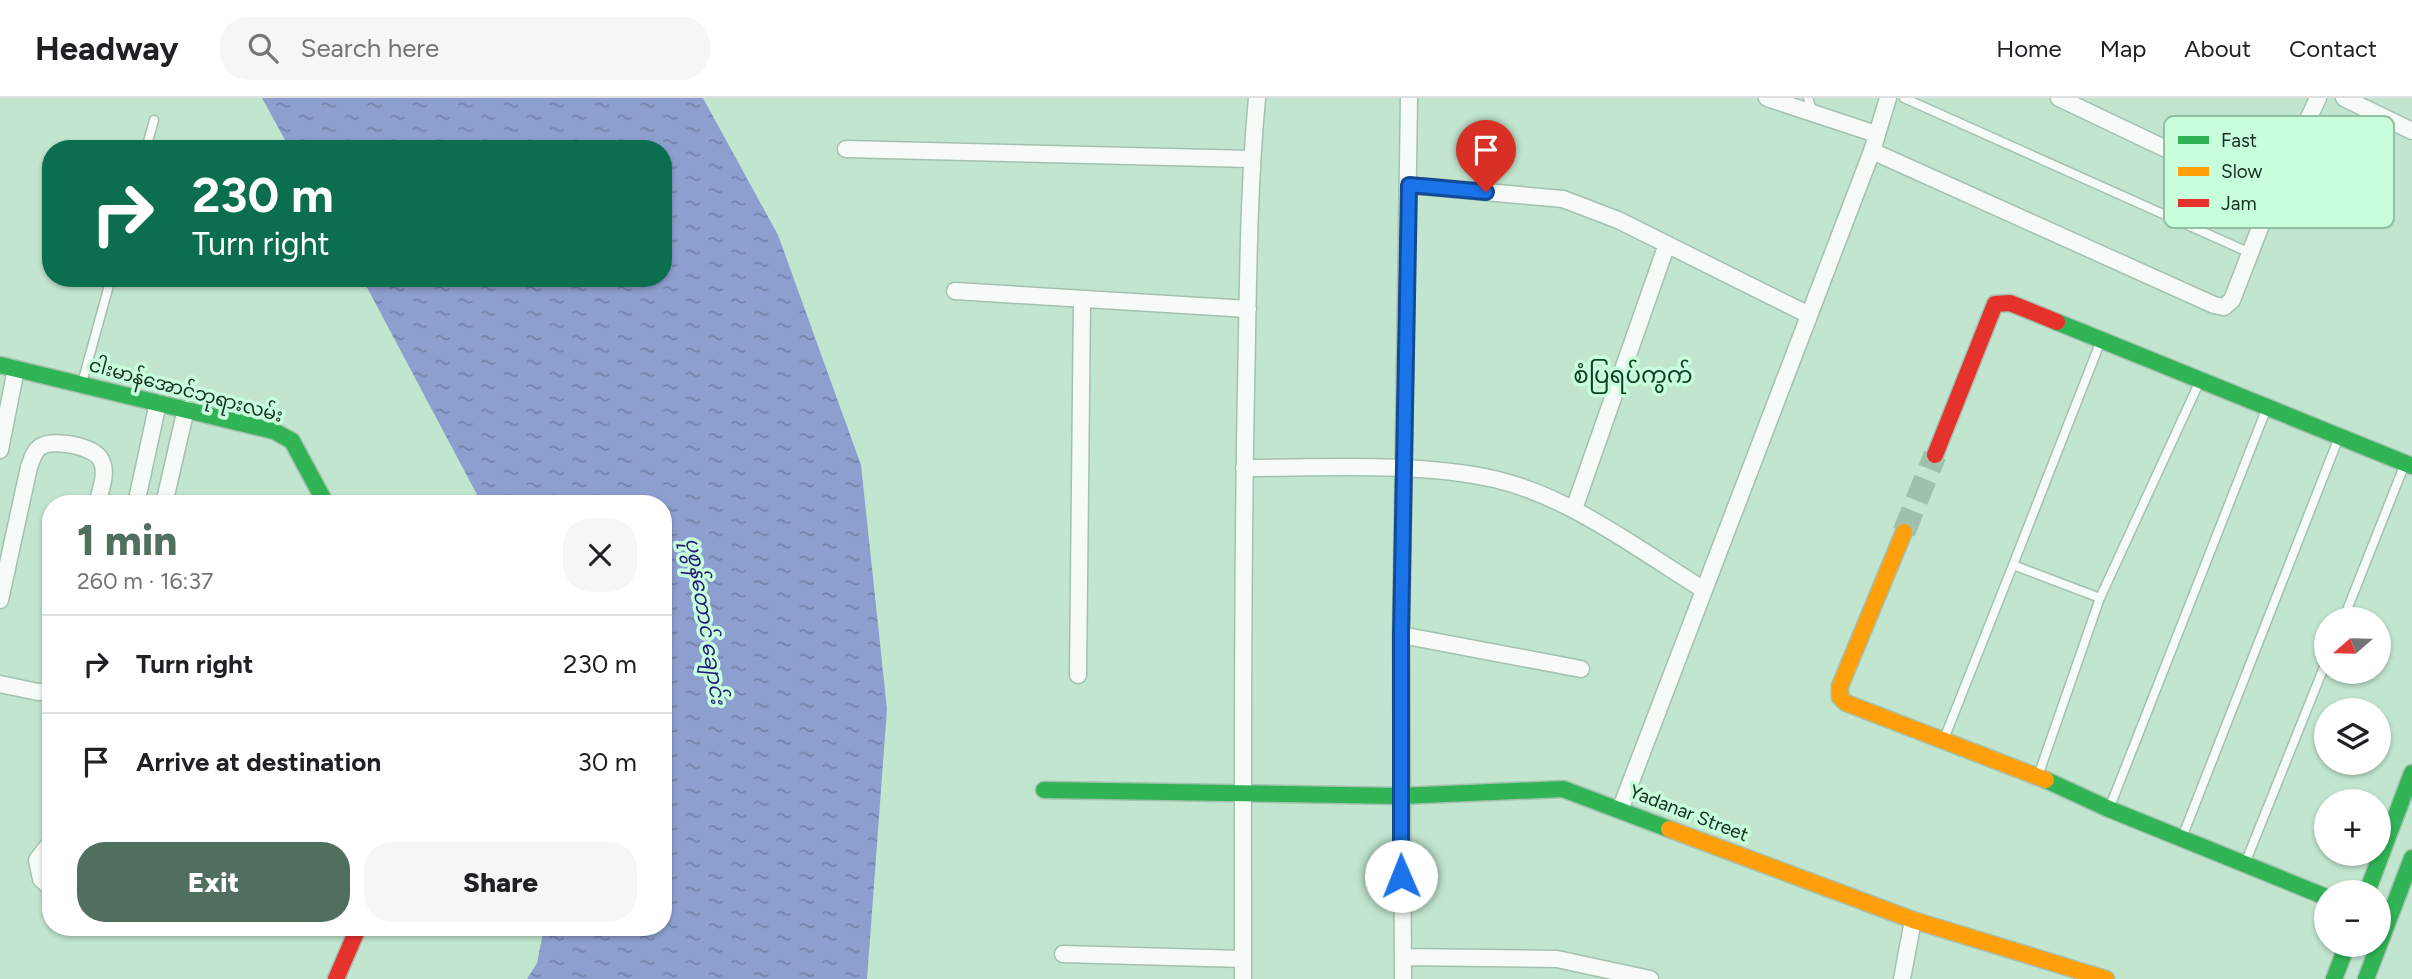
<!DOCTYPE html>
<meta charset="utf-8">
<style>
body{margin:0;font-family:Figtree,"Noto Sans Myanmar",sans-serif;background:#f6f6f6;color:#202124;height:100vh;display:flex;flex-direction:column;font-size:26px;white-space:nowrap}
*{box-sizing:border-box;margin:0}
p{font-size:23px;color:#757577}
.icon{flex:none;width:38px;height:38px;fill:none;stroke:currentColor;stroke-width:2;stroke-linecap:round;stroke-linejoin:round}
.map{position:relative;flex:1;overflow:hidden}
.sheet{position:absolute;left:42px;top:397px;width:630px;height:441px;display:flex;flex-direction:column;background:#fff;border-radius:28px;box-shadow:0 2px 5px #0004}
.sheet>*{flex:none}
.hud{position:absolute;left:42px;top:42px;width:630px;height:147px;border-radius:28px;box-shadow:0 2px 5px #0004;background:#0b6e4f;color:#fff;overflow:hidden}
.needle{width:46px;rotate:250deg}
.fabs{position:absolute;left:2314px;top:509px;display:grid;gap:14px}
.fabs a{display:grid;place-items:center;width:77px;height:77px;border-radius:50%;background:#fff;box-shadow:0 2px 5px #0004;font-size:35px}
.pin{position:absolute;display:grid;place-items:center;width:60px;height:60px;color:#fff;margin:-72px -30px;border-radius:50% 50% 50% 0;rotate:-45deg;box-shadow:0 0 7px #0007}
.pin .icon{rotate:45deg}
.me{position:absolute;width:77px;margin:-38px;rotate:359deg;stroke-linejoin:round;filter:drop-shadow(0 0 5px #0008)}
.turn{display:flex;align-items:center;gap:24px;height:147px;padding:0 35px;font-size:32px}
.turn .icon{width:91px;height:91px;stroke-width:2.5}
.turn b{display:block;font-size:49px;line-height:60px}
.round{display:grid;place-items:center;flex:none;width:74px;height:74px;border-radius:28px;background:#f6f6f6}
.summary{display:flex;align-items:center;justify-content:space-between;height:119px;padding:0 35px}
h1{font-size:42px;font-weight:800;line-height:52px;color:#516f5e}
.cta{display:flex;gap:14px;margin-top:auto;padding:14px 35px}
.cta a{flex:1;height:80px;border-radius:28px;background:#516f5e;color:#fff;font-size:28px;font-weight:800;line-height:80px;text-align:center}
.cta a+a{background:#f6f6f6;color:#202124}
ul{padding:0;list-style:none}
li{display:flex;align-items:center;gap:21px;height:98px;padding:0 35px;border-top:2px solid #e0e0e0}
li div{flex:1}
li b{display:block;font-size:26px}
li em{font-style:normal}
header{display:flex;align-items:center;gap:42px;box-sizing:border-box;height:98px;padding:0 35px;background:#fff;border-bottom:2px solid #e0e0e0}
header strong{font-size:33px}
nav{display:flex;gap:38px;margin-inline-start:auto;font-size:24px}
.search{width:490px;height:63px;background:#f6f6f6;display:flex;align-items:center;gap:18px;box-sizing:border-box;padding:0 24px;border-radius:28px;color:#757577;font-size:26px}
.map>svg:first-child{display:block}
.water{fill:url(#water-ripples)}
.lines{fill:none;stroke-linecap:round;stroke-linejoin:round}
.secondary-tunnel{stroke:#9fc1ab;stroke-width:23;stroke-dasharray:23 11;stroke-linecap:butt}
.lane-casing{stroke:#a4c1af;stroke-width:11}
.street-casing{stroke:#a4c1af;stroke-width:19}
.fast-casing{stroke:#a4c1af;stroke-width:19}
.slow-casing{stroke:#a4c1af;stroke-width:19}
.jam-casing{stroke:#a4c1af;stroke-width:19}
.lane{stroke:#f6fbf8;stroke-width:8}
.street{stroke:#f6fbf8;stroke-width:16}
.fast{stroke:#30b455;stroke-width:16}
.slow{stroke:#ff9f0a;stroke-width:16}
.jam{stroke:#e5322d;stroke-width:16}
.route-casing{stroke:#114b97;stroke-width:18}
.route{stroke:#1a73e8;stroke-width:12}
.labels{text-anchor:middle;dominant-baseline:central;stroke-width:7;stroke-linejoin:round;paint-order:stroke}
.street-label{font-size:19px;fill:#153021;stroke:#c9fedd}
.water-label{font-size:21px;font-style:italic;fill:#251e79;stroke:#c9fedd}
.quarter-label{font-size:23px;fill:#0b3f26;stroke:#c9fedd}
.key{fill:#c9fedd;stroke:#93c0a5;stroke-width:2}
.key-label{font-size:19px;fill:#153021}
</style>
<header>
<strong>Headway</strong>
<div class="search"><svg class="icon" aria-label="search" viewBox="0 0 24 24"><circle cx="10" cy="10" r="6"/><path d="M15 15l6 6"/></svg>Search here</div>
<nav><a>Home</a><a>Map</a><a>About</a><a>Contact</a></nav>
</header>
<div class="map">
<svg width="2412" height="881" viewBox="0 0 2412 881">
<defs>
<pattern id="water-ripples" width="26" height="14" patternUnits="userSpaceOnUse" patternTransform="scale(1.75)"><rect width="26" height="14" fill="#8d9fcf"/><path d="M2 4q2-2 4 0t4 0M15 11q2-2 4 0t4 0" fill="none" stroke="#7282a8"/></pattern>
</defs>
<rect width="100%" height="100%" fill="#c1e5ce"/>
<path class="water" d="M262 0H703L778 137 861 367 887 611 867 881H527L537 865 544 830H663V406H482L362 180H663V51H290Z"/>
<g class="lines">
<path class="secondary-tunnel" d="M1904 434 1935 357"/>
<defs>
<path id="lane" d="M1808 0 1813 15
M1904 0 2250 155
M146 51 154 22
M82 285 111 180
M2013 467 2100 245
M2343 522 2404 368
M1944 641 2013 467 2100 500
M2038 678 2100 500 2199 285
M2109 711 2266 312
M2183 737 2339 339
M2246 763 2326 564"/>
<path id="street" d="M1767 0 1876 36
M2059 0 2271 101
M2344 0 2412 33
M846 51 1251 61
M1872 53 2214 207 2224 209 2232 202 2271 101 2318 0
M1409 87 1563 101 1618 122 1809 217
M955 193 1248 211
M0 352 16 271
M1244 370C1323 370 1417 364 1494 381 1569 398 1639 452 1704 492
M136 406 158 305
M164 406 186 311
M1574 411 1667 146
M0 502 29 369C32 362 33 354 40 349 53 340 94 348 101 362 108 375 100 393 97 406
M1401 537 1581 571
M1078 577 1082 201
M0 586 38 594 51 593
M1620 712 1872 53 1888 0
M51 744 37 762 41 781 51 790
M1063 856 1243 861
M1403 859 1557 861 1650 881
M1243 881C1243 685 1242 488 1246 292 1248 194 1248 97 1257 0
M1403 881 1401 537 1409 0
M1902 881 1913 822"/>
<path id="fast" d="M2057 224 2412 368
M0 267 274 333 292 343 326 406
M2046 682 2109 711 2326 799
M1044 692 1400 698 1563 691 1669 731
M2367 794 2412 675
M2334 881 2347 847
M2366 881 2412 760"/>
<path id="slow" d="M1904 434 1840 588V599L1846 605 2046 682
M1669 731 1913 822 2106 881"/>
<path id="jam" d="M1935 357 1995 206 2010 205 2057 224
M336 881 358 830"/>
</defs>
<use href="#lane" class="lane-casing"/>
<use href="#street" class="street-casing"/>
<use href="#fast" class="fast-casing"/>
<use href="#slow" class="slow-casing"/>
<use href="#jam" class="jam-casing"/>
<use href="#lane" class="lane"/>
<use href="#street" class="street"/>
<use href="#fast" class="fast"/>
<use href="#slow" class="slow"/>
<use href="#jam" class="jam"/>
</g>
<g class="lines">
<defs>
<path id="route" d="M1401 778V537L1409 87 1486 94"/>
</defs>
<use href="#route" class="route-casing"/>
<use href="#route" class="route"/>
</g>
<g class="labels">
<g class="street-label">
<text transform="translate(186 292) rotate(15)">ငါးမာန်အောင်ဘုရားလမ်း</text>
<text transform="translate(1689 715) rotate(21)">Yadanar Street</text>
</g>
<g class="water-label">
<text transform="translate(706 523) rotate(81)">ပုစွန်တောင် ချောင်း</text>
</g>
<g class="quarter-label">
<text x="1633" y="277">စံပြရပ်ကွက်</text>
</g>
</g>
<rect x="2164" y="18" width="230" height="112" rx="10" class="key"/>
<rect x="2178" y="38" width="31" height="8" fill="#30b455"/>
<rect x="2178" y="69" width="31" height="9" fill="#ff9f0a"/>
<rect x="2178" y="101" width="31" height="8" fill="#e5322d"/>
<g class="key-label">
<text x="2221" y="49">Fast</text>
<text x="2221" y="80">Slow</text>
<text x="2221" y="112">Jam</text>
</g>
</svg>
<div class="fabs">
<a><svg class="needle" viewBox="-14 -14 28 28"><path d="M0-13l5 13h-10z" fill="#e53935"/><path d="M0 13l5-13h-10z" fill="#757577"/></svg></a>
<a><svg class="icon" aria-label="layers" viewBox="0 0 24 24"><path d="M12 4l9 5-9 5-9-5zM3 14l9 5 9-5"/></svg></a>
<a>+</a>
<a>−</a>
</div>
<div class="pin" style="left:1486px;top:94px;background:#d93025"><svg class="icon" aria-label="arrive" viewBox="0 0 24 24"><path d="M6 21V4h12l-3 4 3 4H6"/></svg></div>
<svg class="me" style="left:1401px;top:778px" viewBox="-20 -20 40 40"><circle r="19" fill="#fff"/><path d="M0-13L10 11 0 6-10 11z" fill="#1a73e8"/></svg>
<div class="hud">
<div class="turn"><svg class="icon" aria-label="right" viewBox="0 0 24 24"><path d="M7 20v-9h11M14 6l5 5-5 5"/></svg><div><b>230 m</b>Turn right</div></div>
</div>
<section class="sheet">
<div class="summary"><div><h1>1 min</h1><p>260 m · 16:37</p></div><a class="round"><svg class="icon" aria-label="close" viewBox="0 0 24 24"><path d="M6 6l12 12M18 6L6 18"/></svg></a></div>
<ul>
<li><svg class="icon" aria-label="right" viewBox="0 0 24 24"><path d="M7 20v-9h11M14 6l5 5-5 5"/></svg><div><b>Turn right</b></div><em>230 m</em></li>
<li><svg class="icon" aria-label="arrive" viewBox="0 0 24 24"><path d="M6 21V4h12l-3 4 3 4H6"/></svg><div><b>Arrive at destination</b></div><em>30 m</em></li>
</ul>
<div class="cta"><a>Exit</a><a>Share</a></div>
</section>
</div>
